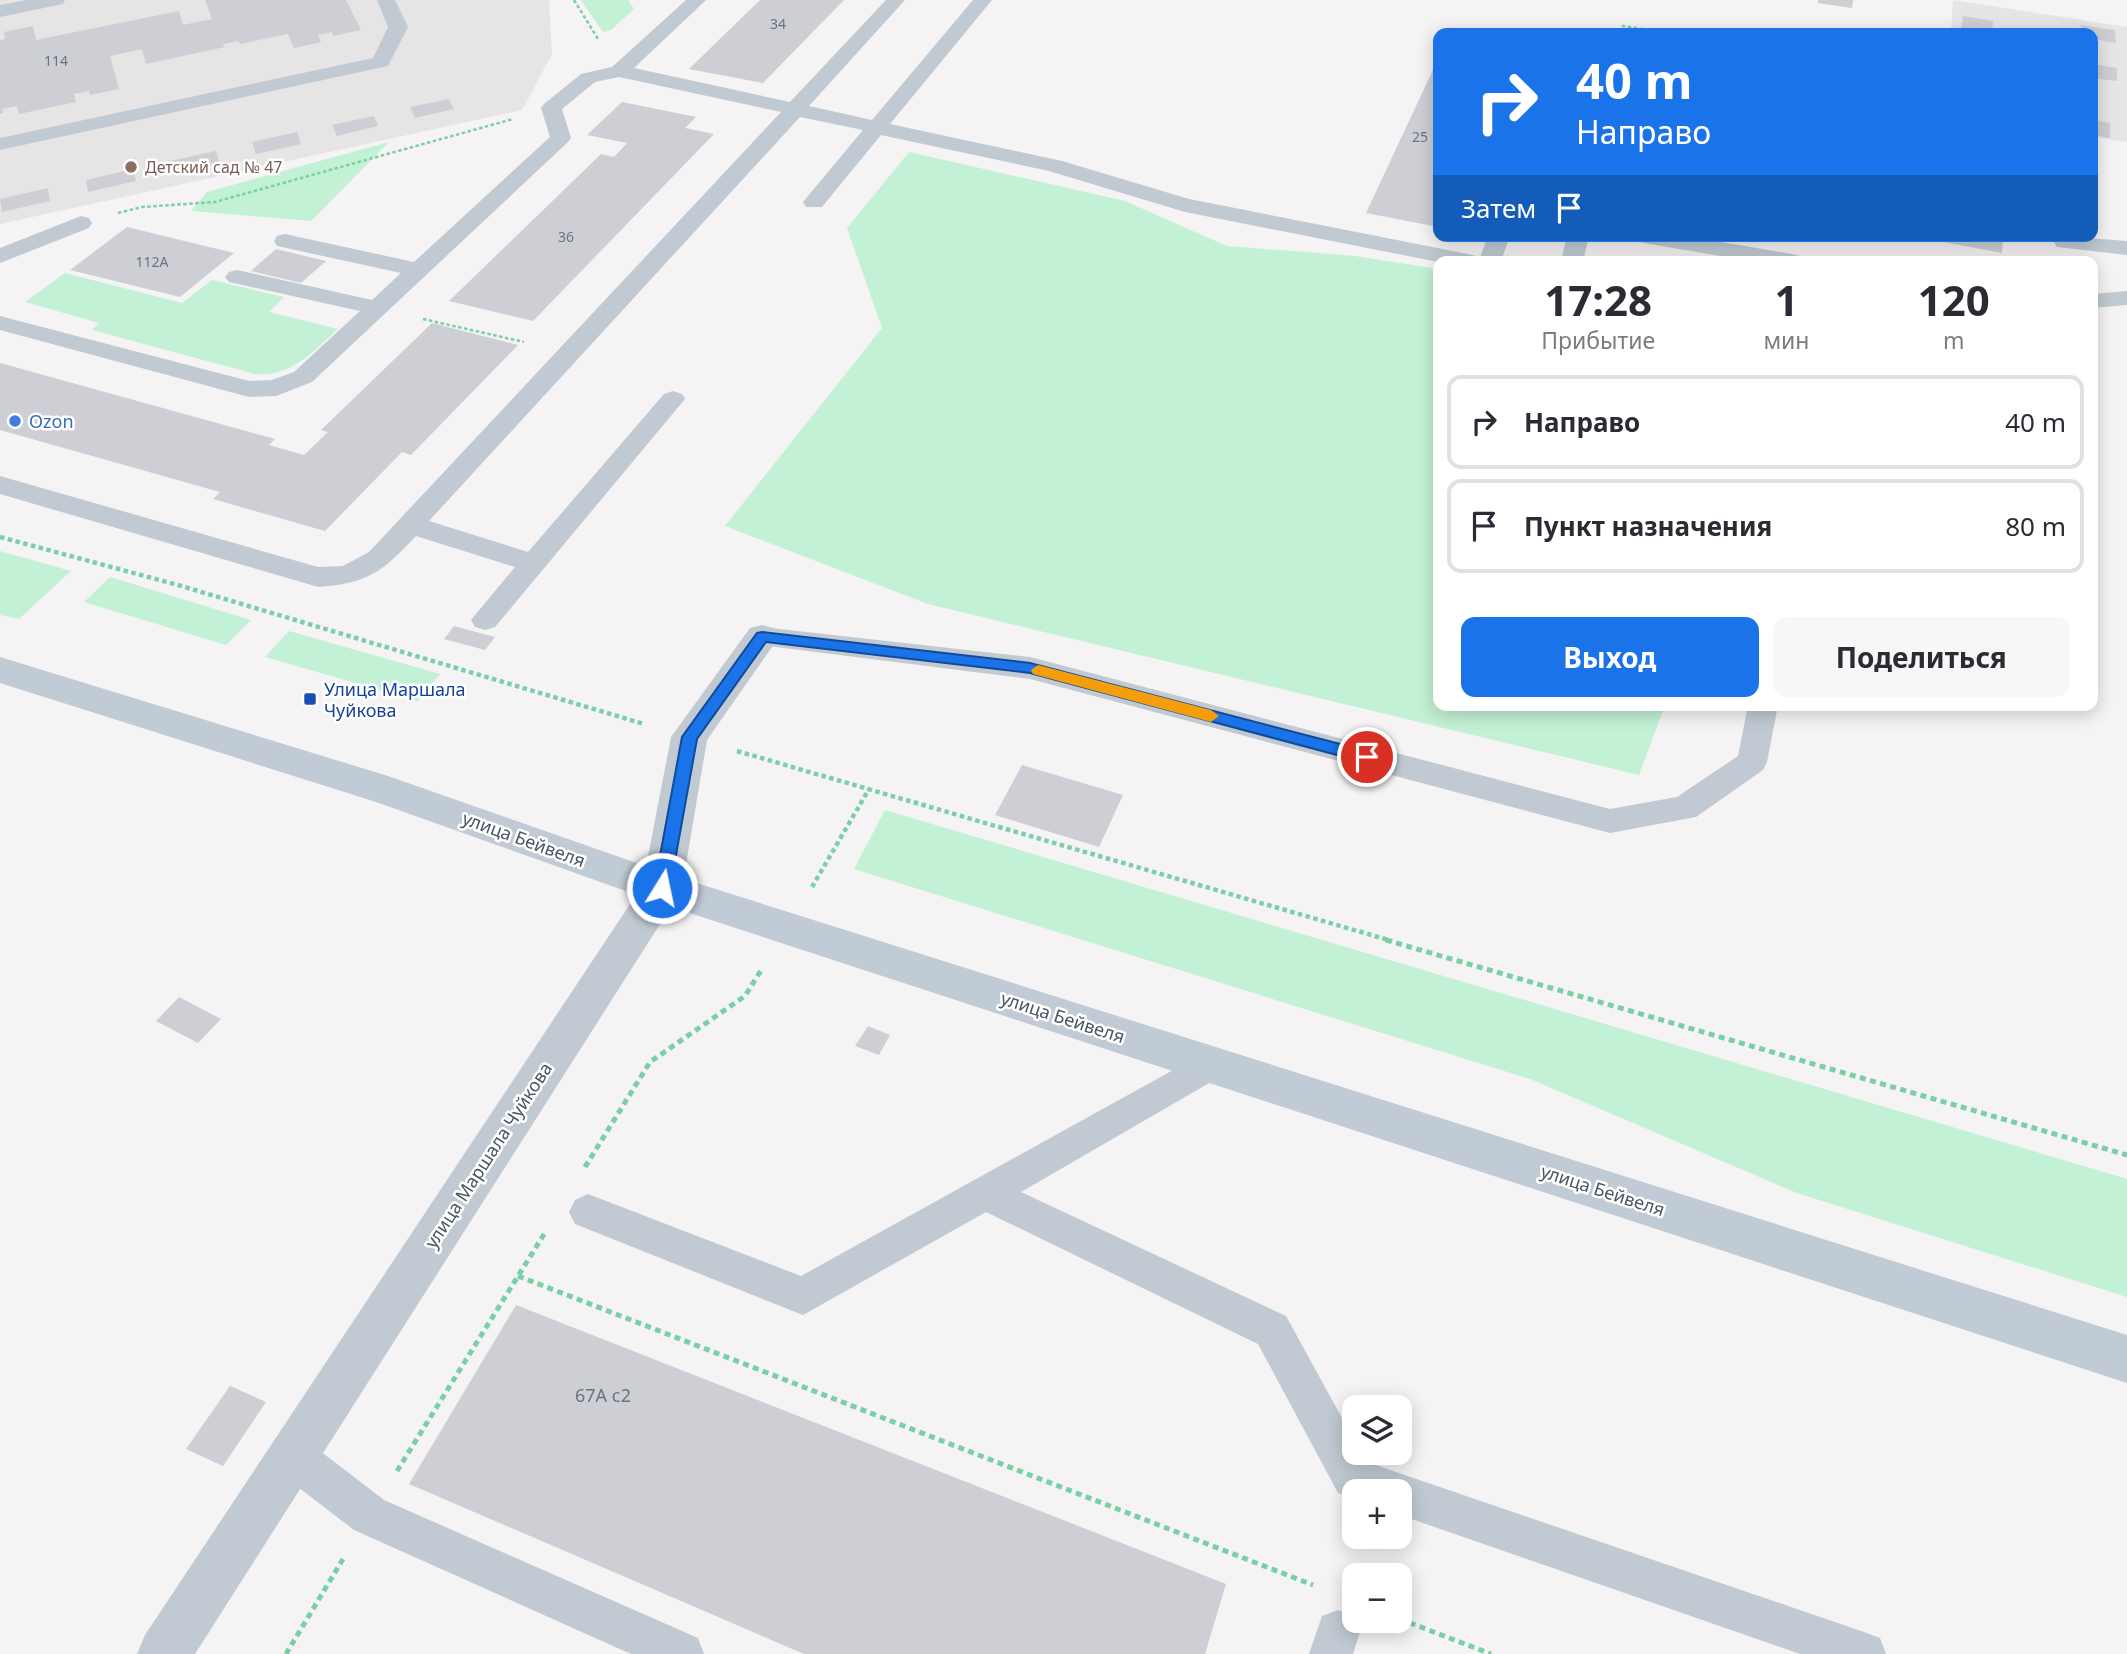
<!DOCTYPE html>
<html lang="ru">
<meta charset="utf-8">
<style>
body{margin:0;font-family:"Noto Sans",sans-serif;background:#f7f7f7;color:#2b2b33;height:100vh;display:flex;flex-direction:column;font-size:26px;white-space:nowrap}
*{box-sizing:border-box;margin:0}
p{font-size:23px;color:#7c7c81}
.icon{flex:none;width:38px;height:38px;fill:none;stroke:currentColor;stroke-width:2;stroke-linecap:round;stroke-linejoin:round}
.map{position:relative;flex:1;overflow:hidden}
.details{position:absolute;left:1433px;top:256px;width:665px;height:455px;display:flex;flex-direction:column;background:#fff;border-radius:14px;box-shadow:0 4px 18px #0003}
.details>*{flex:none}
.hud{position:absolute;left:1433px;top:28px;width:665px;height:214px;border-radius:14px;box-shadow:0 4px 18px #0003;background:#1a73e8;color:#fff;overflow:hidden}
.fabs{position:absolute;left:1342px;top:1395px;display:grid;gap:14px}
.fabs a{display:grid;place-items:center;width:70px;height:70px;border-radius:14px;background:#fff;box-shadow:0 4px 18px #0003;font-size:35px}
.pin{position:absolute;display:grid;place-items:center;width:60px;height:60px;color:#fff;margin:-30px;border:4px solid #fff;border-radius:50%;box-shadow:0 2px 7px #0007}
.me{position:absolute;width:77px;margin:-38px;rotate:10deg;stroke-linejoin:round;filter:drop-shadow(0 0 5px #0008)}
.turn{display:flex;align-items:center;gap:24px;height:147px;padding:0 28px;font-size:32px}
.turn .icon{width:91px;height:91px;stroke-width:2.5}
.turn b{display:block;font-size:49px;line-height:60px}
.then{display:flex;align-items:center;height:66px;padding:0 28px;background:#0003;gap:14px;font-size:26px}
.eta{display:flex;justify-content:space-evenly;align-items:center;height:119px;text-align:center}
.eta b{font-size:42px;font-weight:700;line-height:49px}
.button{display:flex;gap:14px;margin-top:auto;padding:14px 28px}
.button a{flex:1;height:80px;border-radius:14px;background:#1a73e8;color:#fff;font-size:28px;font-weight:700;line-height:80px;text-align:center}
.button a+a{background:#f7f7f7;color:#2b2b33}
ul{padding:0;list-style:none}
li{display:flex;align-items:center;gap:21px;height:94px;margin:0 14px 10px;padding:0 14px;border:4px solid #e1e1e2;border-radius:14px}
li div{flex:1}
li b{display:block;font-size:26px}
li em{font-style:normal}
.map>svg:first-child{display:block}
.education{fill:#e6e4e5}
.green{fill:#c3f1d5}
.building{fill:#cdcfd5}
.lines{fill:none;stroke-linecap:round;stroke-linejoin:round}
.path-far2{stroke:#7ad0a6;stroke-width:2.5;stroke-dasharray:3.5 2.5;stroke-linecap:butt}
.path-far1{stroke:#7ad0a6;stroke-width:4.5;stroke-dasharray:4.5 3.5;stroke-linecap:butt}
.path{stroke:#7ad0a6;stroke-width:5;stroke-dasharray:6 4.5;stroke-linecap:butt}
.service{fill:#c1cad2;fill-rule:evenodd}
.minor{fill:#c1cad2;fill-rule:evenodd}
.tertiary{fill:#c1cad2;fill-rule:evenodd}
.secondary{fill:#c1cbd6;fill-rule:evenodd}
.route{fill:#1a73e8;stroke:#114b97;stroke-width:2}
.slow{fill:#f59e0b}
.education-dot{fill:#8d6e63;stroke:#fff;stroke-width:2.5}
.shop-dot{fill:#3f7fe0;stroke:#fff;stroke-width:2.5}
.transit-dot{fill:#1a4fb4;stroke:#fff;stroke-width:2.5}
.labels{text-anchor:middle;dominant-baseline:central;stroke-width:5;stroke-linejoin:round;paint-order:stroke}
.number-label{font-size:14px;fill:#6b747e}
.far-education-label{font-size:16px;fill:#785e54;stroke:#fff;text-anchor:start}
.shop-label{font-size:18px;fill:#366cbe;stroke:#fff;text-anchor:start}
.transit-label{font-size:18px;fill:#164399;stroke:#fff;text-anchor:start}
.street-label{font-size:18px;fill:#4a5661;stroke:#fff}
.near-number-label{font-size:18px;fill:#6b747e}
</style>
<div class="map">
<svg width="2127" height="1654" viewBox="0 0 2127 1654">
<rect width="100%" height="100%" fill="#f5f3f3"/>
<path class="education" d="M0 0H549L552 54 522 110 0 224Z
M1953 0 2127 27V142L2093 137V33H1951Z"/>
<path class="green" d="M581 0H628L634 9 611 30 603 32Z
M389 142 311 221 191 211 207 192Z
M909 152 1125 201 1227 246 1355 256 1438 269V705H1665L1639 775 928 604 725 526 882 328 847 228Z
M65 273 182 303 212 280 284 297 269 312 338 329C312 352 292 377 255 374L92 330 99 323 25 302Z
M0 551 71 571 19 619 0 615Z
M110 577 251 620 226 645 84 602Z
M289 631 440 674 418 701 265 657Z
M885 810 2127 1179V1297L1797 1193 1530 1079 854 869Z"/>
<path class="building" d="M205 0H346L361 30 333 36 332 32 318 35 321 42 294 48 288 34 240 44 238 41 223 44 225 47 146 64 142 49 110 56 119 89 90 95 89 91 74 94 76 102 19 114 17 106 2 109 3 113 0 114V40L5 39 4 32 33 26 36 40 179 11 183 25 212 19Z
M760 0H844L763 83 689 69Z
M1818 0H1853L1852 8 1818 3Z
M1963 16 1993 21 1992 33H1961Z
M2081 25 2115 30 2116 43 2093 39V33H2082Z
M1438 59V227L1366 213Z
M2093 64 2117 68V81L2093 78Z
M449 99 454 109 415 118 410 107Z
M622 102 696 117 685 128 714 134 533 321 449 301 601 154 614 157 627 143 587 135Z
M374 116 378 126 337 136 332 125Z
M2093 120 2110 123V138L2093 135Z
M297 132 301 144 256 154 252 142Z
M216 151 219 162 173 173 170 161Z
M133 169 136 181 88 192 86 180Z
M48 188 50 201 2 212 0 199Z
M127 227 234 253 180 297 70 270Z
M1922 236H2003L2002 253 1922 238Z
M276 249 326 261 301 283 251 271Z
M432 323 518 345 411 455 402 452 325 531 213 499 220 492 0 430V363L275 439 269 445 304 455 328 432 321 430Z
M454 626 495 637 485 650 444 639Z
M1022 765 1123 795 1099 847 995 815Z
M179 997 221 1019 198 1043 156 1021Z
M868 1026 890 1035 879 1055 855 1046Z
M516 1305 1226 1584 1205 1654H804L409 1484Z
M230 1386 266 1402 223 1466 186 1449Z"/>
<g class="lines">
<path class="path-far2" d="M574 0 598 39
M1621 33 1623 26 1665 33
M118 213 142 207 215 202 513 119
M423 319 524 342"/>
<path class="path-far1" d="M0 537 178 585 644 724
M737 751 1392 941
M812 887 869 789"/>
<path class="path" d="M1386 940 2127 1155
M585 1167 650 1062 745 996 762 969
M518 1276 1313 1585
M397 1471 546 1231
M1400 1619 1491 1654
M286 1654 343 1559"/>
<path class="service" d="M27 0H65L63 4 0 17V5Z
M377 0H395L408 27 388 66 0 150V138L373 58 388 27Z
M686 0H706L634 68 790 102 886 0H905L809 106 872 120 973 0H992L890 124 1062 161 1189 199 1468 254 1476 256 1479 260 1488 236H1510L1501 261 1438 262 1185 212 1049 171 881 135 822 207H806L803 202 863 130 800 117 429 521 528 552 664 394 673 391 682 394 685 399 495 627 485 630 475 627 471 620 515 567 416 536C382 572 369 583 318 587L0 494V476L318 567 343 566 369 552 781 112 619 77 595 82 562 109 571 138 568 142 312 382 276 396 249 397 0 330V316L249 381 272 380 294 372 360 311 229 282 225 277 229 272 237 270 372 300 401 273 277 246 274 241 277 236 285 234 414 262 550 137 541 108 544 104 581 74 612 67Z
M81 216 89 218 92 223 89 228 0 263V248Z
M1567 236H1589L1583 261H1561Z
M1633 236H1686L1792 254 1800 256 1803 261H1750L1644 243 1636 241Z
M2061 236 2127 241V255L2057 247 2054 242Z
M2127 291V305L2093 308V294Z
M762 627 1030 657 1610 809 1677 797 1738 756 1748 705H1778L1767 762 1763 770 1696 817 1610 833 1030 679 752 644 748 637 752 630Z
M1211 1049 1223 1053 1229 1064 1223 1075 1021 1192 1286 1316 1354 1440V1452H1362L1367 1462 1864 1632 1880 1638 1886 1654H1800L1400 1515V1491H1354V1499L1338 1493 1258 1344 986 1212 803 1315 575 1224 569 1212 575 1200 588 1194 801 1276Z
M292 1435 307 1441 384 1500 698 1638 704 1654H631L354 1530 277 1471 271 1456 277 1441Z
M1338 1610 1354 1616 1360 1632 1353 1654H1309L1322 1616Z"/>
<path class="minor" d="M762 625 774 628 779 637 707 740 682 888 676 899 662 904 648 899 642 888 671 737 750 628Z"/>
<path class="tertiary" d="M662 872 676 877 682 888 676 899 195 1654H137L145 1635 648 877Z"/>
<path class="secondary" d="M0 657 388 776 668 874 2127 1335V1383L662 904 376 802 0 683Z"/>
</g>
<path class="route" d="M762 632 1030 663 1367 751 1375 757 1367 763 1030 673 766 642 697 739 670 888 668 892H656L654 888 682 737 757 633Z"/>
<path class="slow" d="M1038 665 1211 710 1219 716 1211 722 1033 674 1031 670Z"/>
<circle class="education-dot" cx="131" cy="167" r="7"/>
<circle class="shop-dot" cx="15" cy="421" r="7"/>
<rect class="transit-dot" x="303" y="692" width="14" height="14" rx="3.5"/>
<g class="labels">
<g class="number-label">
<text x="778" y="23">34</text>
<text x="56" y="60">114</text>
<text x="1420" y="136">25</text>
<text x="566" y="236">36</text>
<text x="152" y="261">112А</text>
</g>
<g class="far-education-label">
<text x="145" y="167">Детский сад № 47</text>
</g>
<g class="shop-label">
<text x="29" y="421">Ozon</text>
</g>
<g class="transit-label">
<text x="324" y="689">Улица Маршала<tspan x="324" dy="21">Чуйкова</tspan></text>
</g>
<g class="street-label">
<text transform="translate(524 839) rotate(20)">улица Бейвеля</text>
<text transform="translate(1063 1017) rotate(18)">улица Бейвеля</text>
<text transform="translate(488 1155) rotate(-57)">улица Маршала Чуйкова</text>
<text transform="translate(1603 1190) rotate(18)">улица Бейвеля</text>
</g>
<g class="near-number-label">
<text x="603" y="1395">67А с2</text>
</g>
</g>
</svg>
<div class="fabs">
<a><svg class="icon" aria-label="layers" viewBox="0 0 24 24"><path d="M12 4l9 5-9 5-9-5zM3 14l9 5 9-5"/></svg></a>
<a>+</a>
<a>−</a>
</div>
<div class="pin" style="left:1367px;top:757px;background:#d93025"><svg class="icon" aria-label="arrive" viewBox="0 0 24 24"><path d="M6 21V4h12l-3 4 3 4H6"/></svg></div>
<svg class="me" style="left:662px;top:888px" viewBox="-20 -20 40 40"><circle r="17" fill="#1a73e8" stroke="#fff" stroke-width="3"/><path d="M0-11L8 9 0 5-8 9z" fill="#fff"/></svg>
<div class="hud">
<div class="turn"><svg class="icon" aria-label="right" viewBox="0 0 24 24"><path d="M7 20v-9h11M14 6l5 5-5 5"/></svg><div><b>40 m</b>Направо</div></div>
<div class="then">Затем<svg class="icon" aria-label="arrive" viewBox="0 0 24 24"><path d="M6 21V4h12l-3 4 3 4H6"/></svg></div>
</div>
<section class="details">
<div class="eta">
<div><b>17:28</b><p>Прибытие</p></div>
<div><b>1</b><p>мин</p></div>
<div><b>120</b><p>m</p></div>
</div>
<ul>
<li><svg class="icon" aria-label="right" viewBox="0 0 24 24"><path d="M7 20v-9h11M14 6l5 5-5 5"/></svg><div><b>Направо</b></div><em>40 m</em></li>
<li><svg class="icon" aria-label="arrive" viewBox="0 0 24 24"><path d="M6 21V4h12l-3 4 3 4H6"/></svg><div><b>Пункт назначения</b></div><em>80 m</em></li>
</ul>
<div class="button"><a>Выход</a><a>Поделиться</a></div>
</section>
</div>
